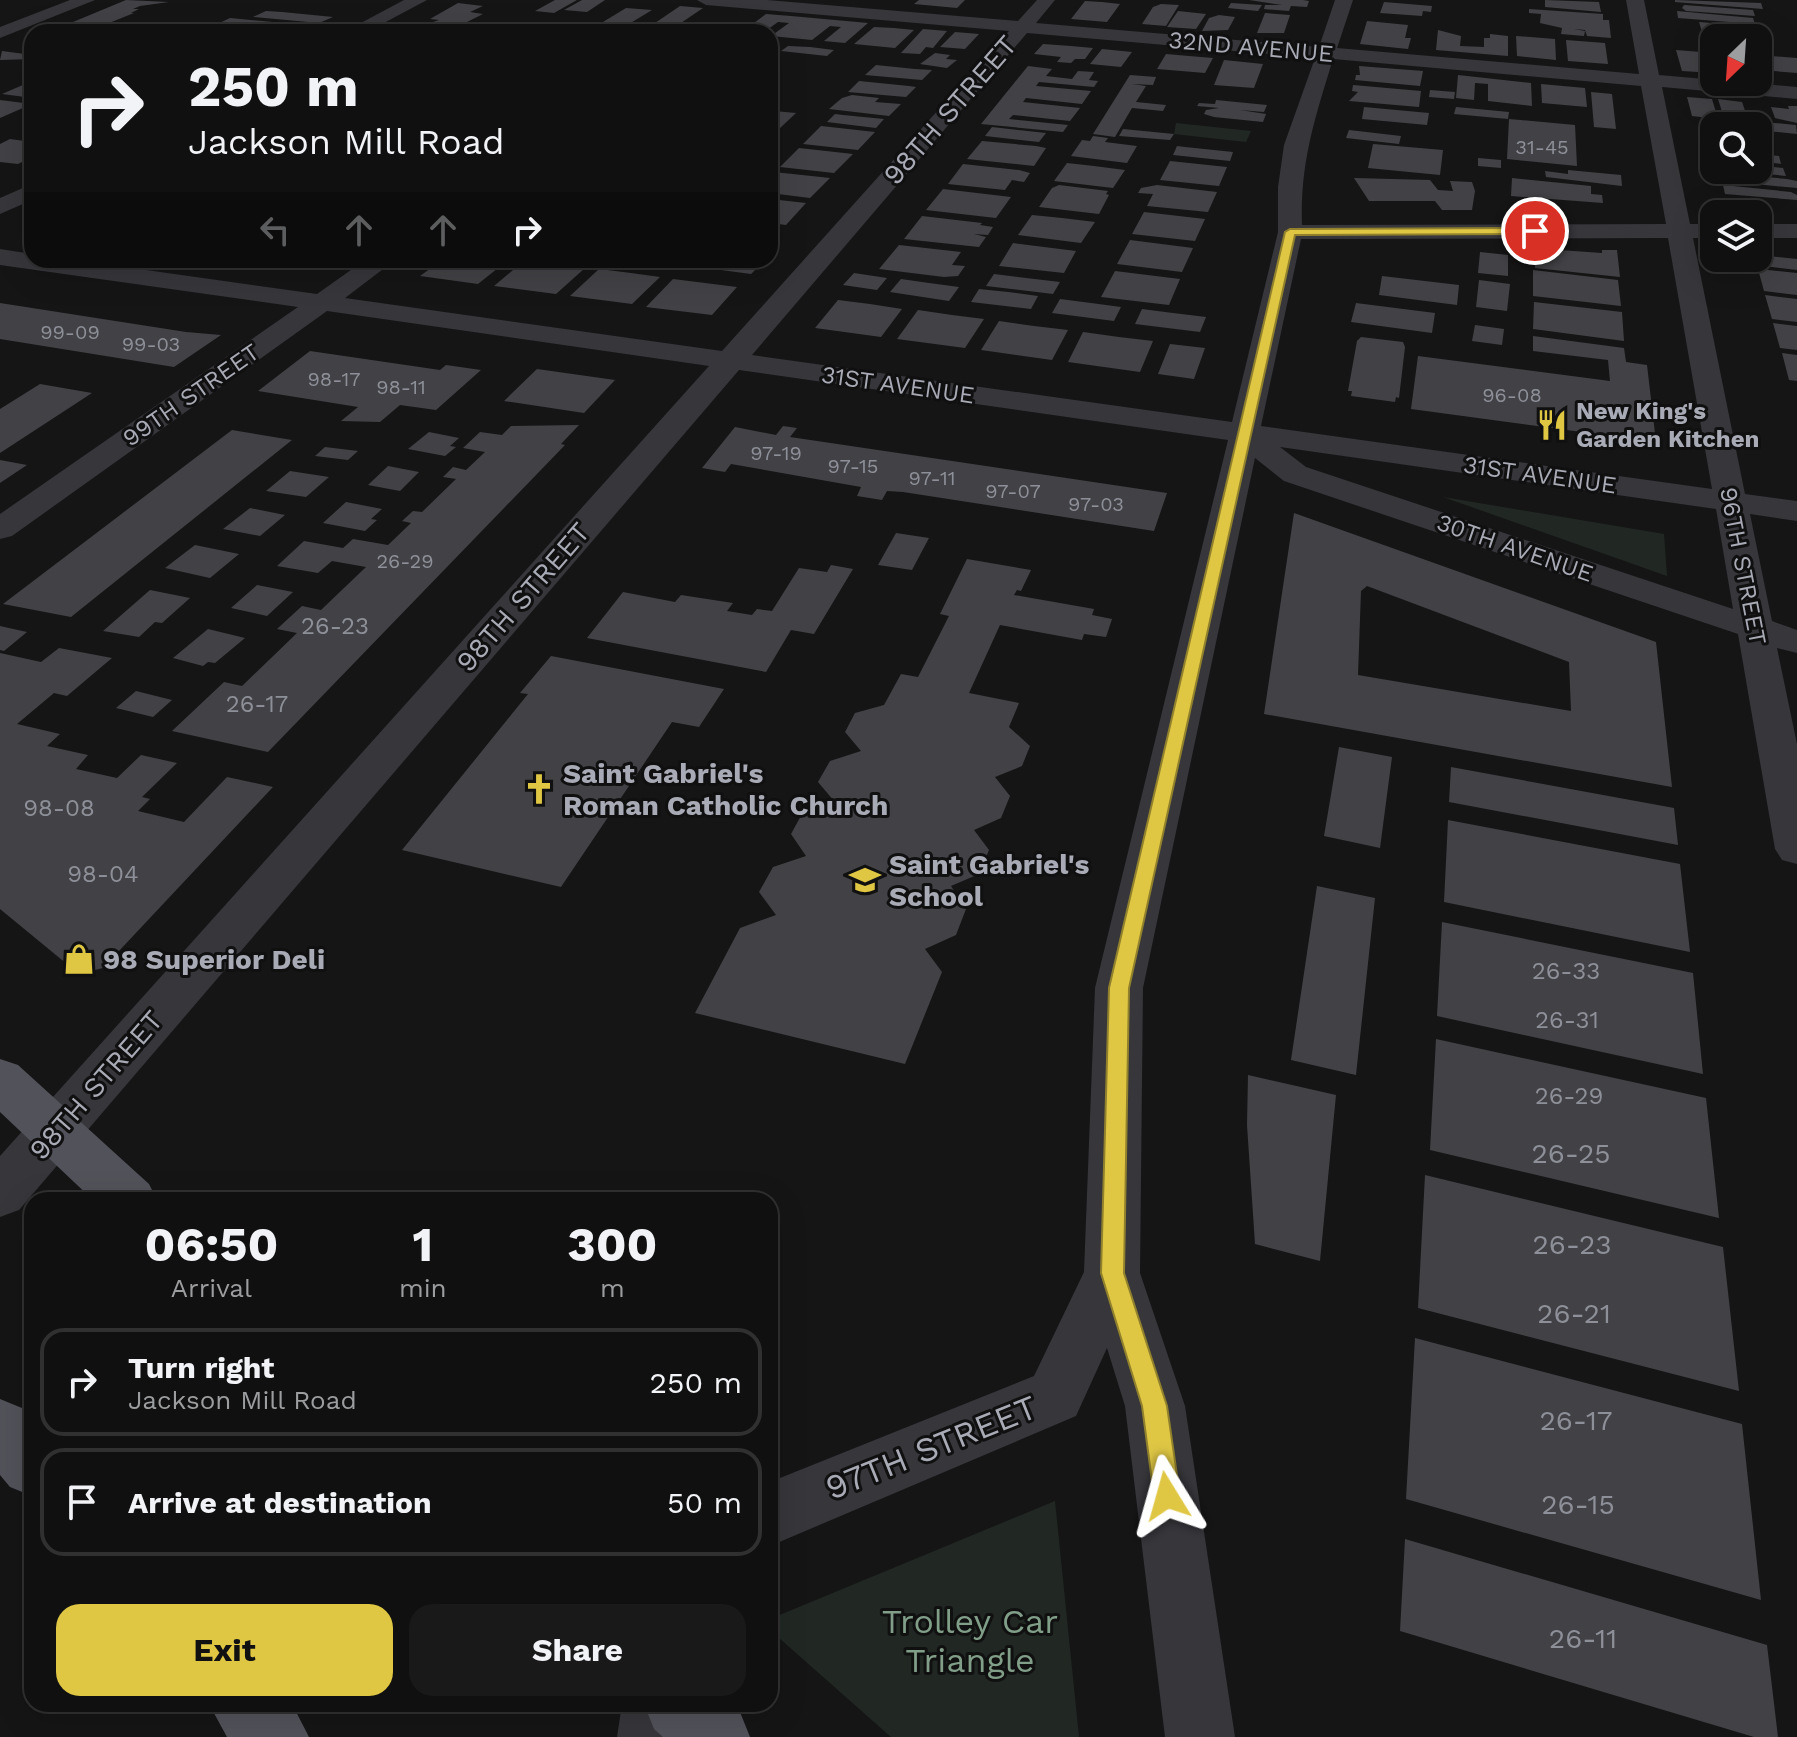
<!DOCTYPE html>
<style>
body{margin:0;font-family:"Work Sans",sans-serif;background:#191919;color:#f1f3f6;height:100vh;display:flex;flex-direction:column;font-size:30px;white-space:nowrap}
*{box-sizing:border-box;margin:0}
p{font-size:26px;color:#9c9d9f}
.icon{flex:none;width:44px;height:44px;fill:none;stroke:currentColor;stroke-width:2;stroke-linecap:round;stroke-linejoin:round}
.map{position:relative;flex:1;overflow:hidden}
.sheet{position:absolute;left:24px;top:1192px;width:754px;height:520px;display:flex;flex-direction:column;background:#101010;border-radius:24px;box-shadow:0 8px 32px #0002,0 0 0 2px #303030}
.sheet>*{flex:none}
.guide{position:absolute;left:24px;top:24px;width:754px;height:244px;border-radius:24px;box-shadow:0 8px 32px #0002,0 0 0 2px #303030;background:#101010;color:#f1f3f6;overflow:hidden}
.needle{width:52px;rotate:205deg}
.buttons{position:absolute;left:1700px;top:24px;display:grid;gap:16px}
.buttons a{display:grid;place-items:center;width:72px;height:72px;border-radius:16px;background:#101010;box-shadow:0 8px 32px #0002,0 0 0 2px #303030;font-size:40px}
.pin{position:absolute;display:grid;place-items:center;width:68px;height:68px;color:#fff;margin:-34px;border:4px solid #fff;border-radius:50%;box-shadow:0 2px 8px #0007}
.me{position:absolute;width:88px;margin:-44px;rotate:352deg;stroke-linejoin:round;filter:drop-shadow(0 0 6px #0008)}
.turn{display:flex;align-items:center;gap:28px;height:168px;padding:0 32px;font-size:36px}
.turn .icon{width:104px;height:104px;stroke-width:2.5}
.turn b{display:block;font-size:56px;line-height:68px}
.lanes{display:flex;align-items:center;height:76px;padding:0 32px;background:#0003;justify-content:center;gap:40px;direction:ltr}
.lanes .off{opacity:.35}
.eta{display:flex;justify-content:space-evenly;align-items:center;height:136px;text-align:center}
.eta b{font-size:48px;font-weight:700;line-height:56px}
.cta{display:flex;gap:16px;margin-top:auto;padding:16px 32px}
.cta a{flex:1;height:92px;border-radius:24px;background:#dfc744;color:#111;font-size:32px;font-weight:700;line-height:92px;text-align:center}
.cta a+a{background:#191919;color:#f1f3f6}
ul{padding:0;list-style:none}
li{display:flex;align-items:center;gap:24px;height:108px;margin:0 16px 12px;padding:0 16px;border:4px solid #303030;border-radius:24px}
li div{flex:1}
li b{display:block;font-size:30px}
li em{font-style:normal}
.map>svg:first-child{display:block}
.green{fill:#212823}
.building{fill:#424246;fill-rule:evenodd}
.lines{fill:none;stroke-linecap:round;stroke-linejoin:round}
.street{fill:#36363b;fill-rule:evenodd}
.primary{fill:#52535a;fill-rule:evenodd}
.route{fill:#dfc744;stroke:#91812c;stroke-width:2}
.labels{text-anchor:middle;dominant-baseline:central;stroke-width:6;stroke-linejoin:round;paint-order:stroke}
.far-number-label{font-size:20px;fill:#8e9099}
.far-street-label{font-size:24px;fill:#a8aab5;stroke:#101011}
.far-poi-label{font-size:24px;font-weight:bold;fill:#a8aab5;stroke:#101011;text-anchor:start}
.number-label{font-size:24px;fill:#8e9099}
.street-label{font-size:28px;fill:#a8aab5;stroke:#101011}
.poi-label{font-size:28px;font-weight:bold;fill:#a8aab5;stroke:#101011;text-anchor:start}
.near-number-label{font-size:28px;fill:#8e9099}
.near-street-label{font-size:34px;fill:#a8aab5;stroke:#101011}
.near-park-label{font-size:34px;fill:#819e88;stroke:#101011}
</style>
<div class="map">
<svg width="1797" height="1737" viewBox="0 0 1797 1737">
<rect width="100%" height="100%" fill="#151516"/>
<path class="green" d="M1176 123 1251 131 1246 142 1174 134Z
M1443 497 1664 534 1667 576Z
M1055 1501 1079 1737H891L770 1630V1619Z"/>
<path class="building" d="M126 0 169 2 140 6 133 9H139L131 13H134L104 25 73 22Z
M555 0H577L554 13 535 11Z
M605 0 587 12 564 10 582 0Z
M919 0H965L957 8 914 4Z
M1249 0H1303L1309 1 1307 7 1291 6 1289 11 1264 9 1265 5H1282Z
M1545 0 1599 2 1601 12 1545 7Z
M1675 0 1761 3 1763 9 1675 2Z
M1085 1 1102 2 1120 4 1107 22 1071 19Z
M1384 2 1432 6 1431 12 1423 11 1422 16 1380 13Z
M458 3 483 6 470 12 483 14 467 22 490 25 479 31 424 25 439 20 430 19Z
M1231 3 1262 5 1258 11 1228 8Z
M1161 4 1179 5 1166 26 1142 24 1153 7Z
M1684 5 1753 10 1755 16 1686 11 1682 8Z
M680 6 703 8 678 25 655 23Z
M626 8 652 10 629 24 603 22Z
M1529 9 1603 14V20H1609L1611 38 1587 36 1585 30 1574 29 1585 31 1584 36 1561 34 1562 28 1540 23 1541 14 1529 13Z
M266 11 282 12 333 17 319 23 253 17Z
M1178 11 1206 14 1196 29 1167 27Z
M1677 11 1753 18 1755 24 1678 18Z
M1265 13 1290 15 1284 33H1257Z
M766 14 791 16 868 23 845 43 824 41 841 27 830 26 812 40 771 36 789 23 778 22 764 32H742Z
M1219 15 1235 17 1228 30 1202 31 1209 18Z
M230 18 294 24 278 32 211 27Z
M1367 21 1408 25 1405 38H1411L1408 49 1360 44Z
M1699 22 1760 27 1766 43 1758 42V38H1704Z
M409 25 454 30V32L403 31Z
M78 26 117 30 63 32Z
M874 27 894 28 914 30 895 48 854 44Z
M923 29 947 31 933 48 926 47 920 54 901 53Z
M1438 30 1461 36 1460 46 1484 47V38H1490V34L1508 36V56L1436 50Z
M955 32 979 34 965 49 940 47Z
M1516 36 1555 39 1556 60 1517 56Z
M1566 40 1605 43 1608 64 1568 61Z
M1043 44 1071 46 1093 48 1085 59H1075L1071 63 1057 62 1061 57 1034 54Z
M788 46 810 47 834 50 827 56 781 51Z
M1102 49 1132 52 1121 67 1090 64Z
M1676 50 1714 53V73L1682 71Z
M2 51 32 55V59L0 60Z
M935 53 950 55 946 59 957 60 947 68 920 64Z
M1166 54 1189 56 1213 58 1205 73 1157 69Z
M1758 55 1797 58V73L1760 70Z
M1224 60 1263 64 1254 88 1214 85Z
M876 65 915 69 932 70 922 80 865 75Z
M1028 66 1052 69 1046 76 1072 79 1078 71 1094 72 1089 80 1098 81 1094 87 1039 82 1036 86 1091 91 1082 104 1026 98 1023 102 1080 108 1070 121 1013 115 1009 119 1068 125 1063 132 981 124Z
M1359 66 1423 71 1420 86 1355 80 1356 75H1360Z
M1130 75 1156 77 1153 85 1132 84 1146 86 1136 102 1166 105 1163 111 1132 108 1115 137 1093 134Z
M1458 75 1531 83 1532 106 1488 101V84L1475 83 1474 100 1456 98Z
M32 81V93L25 97 2 94Z
M859 81 909 86 916 87 906 97 848 92Z
M1541 84 1585 88 1587 107 1542 103Z
M1353 85 1421 91 1419 107 1349 101 1358 92 1352 91Z
M1430 90 1455 92 1454 99 1429 97Z
M1591 92 1612 94 1616 129 1594 127Z
M852 95 879 98 875 102 901 104 889 116 829 109 842 98Z
M1687 97 1712 99 1718 119 1692 116Z
M1718 99 1742 102 1749 122 1724 118Z
M0 100 32 104 0 118Z
M1216 100 1267 105 1264 112 1240 110 1266 114 1263 122 1214 117 1204 114 1206 110 1219 108 1197 106 1199 103 1215 104Z
M1788 106H1797V123L1775 118 1771 107 1789 109Z
M1364 107 1429 113 1427 125 1362 119Z
M1456 107 1509 112 1508 119 1454 114Z
M774 111 796 113 779 129 770 128V114Z
M835 114 843 115 884 119 876 128 827 122Z
M1509 119 1575 125 1577 166 1507 159Z
M1753 121 1796 125 1797 134 1758 130Z
M821 126 875 132 858 150 803 144Z
M992 127 1046 133 1039 142 985 136Z
M1123 129 1174 134 1170 140 1119 136Z
M1349 130 1401 136 1399 144 1346 138Z
M1093 136 1108 138 1105 142 1137 146 1127 163 1071 156 1082 140 1090 141Z
M10 139 32 142V157L18 164 0 162V144Z
M982 141 1036 146 1046 148 1034 166 967 159Z
M1373 144 1443 150 1440 175 1368 168Z
M1177 146 1185 147 1233 152 1230 161 1173 155Z
M799 148 853 154 834 173 780 167Z
M1758 154 1779 156 1781 164 1758 161Z
M1478 158 1501 160V168L1478 166Z
M1170 161 1227 167 1219 186 1160 180Z
M1067 163 1094 166 1125 170 1113 188 1054 181Z
M963 164 1019 170 1030 173 1024 182 1012 180 1005 190 948 184Z
M1758 165 1783 168 1786 176 1748 172 1758 170Z
M1568 170 1621 175 1622 186 1546 177 1545 171 1568 174Z
M774 172 830 178 810 198 770 193V176Z
M1720 173 1787 179 1797 181V188L1723 181Z
M1354 178 1430 180 1438 190 1453 191 1450 181 1472 182 1475 191 1472 210H1442L1435 201H1369Z
M1512 178 1591 186V194L1602 195 1603 203 1511 196Z
M1059 185 1108 191 1106 194 1109 195 1099 214 1039 207 1052 188Z
M1157 185 1217 192 1208 212 1147 206 1153 194 1138 193 1141 188Z
M1723 185 1791 192 1797 195V200L1725 194Z
M943 189 1011 197 996 218 926 210Z
M770 199 806 203 786 225 770 223Z
M1144 212 1205 219 1195 241 1132 234Z
M1032 215 1062 218 1095 222 1081 243 1018 235Z
M922 216 982 223 980 225 993 227 988 235 974 234 986 237 979 247 904 239Z
M1130 240 1193 248 1182 272 1117 264Z
M1013 243 1044 247 1076 251 1064 273 999 266Z
M899 245 961 252 952 265 965 266 958 276 944 277 879 269Z
M1545 249 1602 253V250H1617L1620 277 1535 268V256L1546 257Z
M1480 252 1508 255V276L1478 273Z
M1758 255 1797 259V270L1756 265 1754 258Z
M442 260H508L478 284 420 276Z
M525 260 585 268 556 294 494 286Z
M650 260H717L708 269Z
M730 260H748L763 262 751 274 721 270Z
M599 269 631 273 660 277 632 304 570 296Z
M1758 269 1797 273V295L1764 291Z
M1533 270 1618 280 1621 306 1533 296Z
M1115 271 1180 279 1169 305 1101 297Z
M854 273 887 278 877 290 843 285Z
M994 274 1026 278 1060 282 1053 294 986 286Z
M1382 276 1459 285 1457 305 1379 295Z
M673 279 737 287 712 315 646 307Z
M901 279 929 283 959 287 949 301 890 292Z
M1479 280 1510 284 1507 311 1476 307Z
M979 289 1008 292 1038 296 1031 309 971 302Z
M1765 295 1797 299V322L1772 319Z
M1060 299 1091 303 1121 307 1114 321 1052 313Z
M838 300 870 304 902 309 881 337 815 328Z
M1534 302 1622 312 1624 341 1533 329Z
M0 303 186 332 221 335 174 367 0 339Z
M1356 303 1435 313 1432 333 1351 322Z
M1142 309 1173 313 1206 317 1200 332 1135 324Z
M918 310 952 315 984 319 965 348 897 339Z
M999 321 1034 326 1068 330 1052 360 981 350Z
M1773 323 1797 326V350L1780 348Z
M1475 325 1504 329 1502 345 1472 341Z
M1083 332 1119 337 1153 341 1140 372 1068 362Z
M1533 336 1624 348 1626 362 1647 365 1656 442 1411 409 1418 356 1610 381 1608 360 1533 351Z
M1361 337 1403 342 1405 347 1399 398 1396 397 1395 402 1351 396 1352 391H1348L1357 341Z
M1170 344 1205 348 1194 379 1158 374Z
M310 351 440 370 446 365 481 370 436 410 400 405 380 422 341 421 358 407 258 391Z
M1782 353 1797 355V381L1789 380Z
M537 369 615 380 584 413 504 401Z
M40 384 92 393 0 453V409Z
M579 425 561 444 565 445 268 752 172 731 224 682 242 686 297 633 277 629 302 606 321 610 366 567 332 561 318 573 277 566 304 541 343 548 353 539 388 545 411 523 402 521 413 511 422 512 456 479 443 477 453 467 466 470 485 452 463 448 480 432 502 435 511 426Z
M783 426 797 428 790 437 1167 493 1154 531 903 492 887 491 882 500 857 496 861 487 731 464 725 472 702 468 735 427 776 435Z
M232 430 292 440 71 617 3 604Z
M429 432 459 438 450 446 456 447 445 456 408 449Z
M325 447 358 451 348 460 315 456Z
M0 460 27 465 0 483Z
M388 466 419 472 400 491 368 485Z
M290 471 329 477 306 497 266 491Z
M346 502 382 509 371 519 377 520 365 531 323 523Z
M250 508 285 515 260 536 223 529Z
M1294 513 1656 642 1672 787 1264 714ZM1367 586 1569 662 1571 711 1358 675 1361 591Z
M896 533 929 538 912 570 878 565Z
M195 545 239 554 210 578 165 568Z
M967 559 1031 570 1021 591 1017 590 1014 595 1094 609 1092 615 1112 619 1106 637 1084 634 1082 640 1000 625 969 693 1019 703 1009 727 1030 746 1022 766 995 777 1010 796 1001 818 974 830 989 850 979 874 951 886 966 909 956 935 925 949 942 972 905 1064 695 1013 740 928 776 915 759 892 773 867 806 856 791 834 803 812 834 801 818 782 830 761 861 751 845 732 855 713 884 705 901 674 918 677 949 616 940 614Z
M831 565 853 569 814 634 791 630 766 672 587 638 623 592 675 602 681 595 733 603 727 611 752 615 757 609 772 611 799 568 827 572Z
M257 585 293 592 267 616 231 608Z
M150 590 190 598 162 623 155 622 139 637 103 631Z
M0 626 27 632 4 651 0 650Z
M208 629 245 638 215 663 208 662 203 666 173 658Z
M59 648 112 658 67 696 54 693 17 724 60 734 47 746 88 755 76 769 117 778 141 755 177 763 142 797 150 799 138 811 184 822 227 777 273 787 103 968 79 974 0 909V653L41 662Z
M551 656 724 689 699 727 672 722 561 887 402 850 528 694 520 693Z
M136 691 172 700 153 717 116 708Z
M1339 747 1392 757 1380 848 1324 836Z
M1451 767 1674 808 1678 845 1449 802Z
M1448 820 1680 864 1690 952 1444 902Z
M1317 886 1375 898 1356 1075 1291 1060Z
M1442 922 1693 973 1703 1074 1437 1016Z
M1436 1039 1706 1098 1719 1218 1430 1150Z
M1248 1075 1336 1095 1320 1261 1255 1244 1247 1125Z
M1425 1175 1723 1247 1739 1391 1418 1308Z
M1415 1338 1742 1424 1761 1600 1406 1499Z
M1405 1539 1767 1645 1778 1737H1754L1400 1631Z"/>
<g class="lines">
<path class="street" d="M70 0H95L0 38V27Z
M404 0H427L367 32H344Z
M697 0H767L1018 21 1037 0H1055L1036 23 1319 47 1335 0H1353L1337 48 1639 74 1626 0H1644L1659 75 1797 87V99L1662 87 1690 224H1714V238H1693L1745 494 1797 501V521L1750 514 1772 621 1797 630V653L1777 648 1797 744V864L1782 860 1775 849 1738 634 1284 481 1255 458 1143 988 1140 1273 1185 1406 1235 1737H1165L1125 1406 1107 1348 1076 1416 770 1546V1482L1034 1376 1084 1272 1095 988 1228 440 739 370 19 1210 0 1217V1156L709 366 327 311 12 536 0 539V514L298 307 0 265V249L32 254V260H75L317 294 365 260H395L345 298 722 351 1009 31 706 5ZM1027 33 1315 58 1284 145 1278 187V232L1232 422 752 355ZM1333 59 1641 86 1666 224 1302 225C1300 162 1315 118 1333 59ZM1668 238 1712 489 1261 426 1301 239ZM1280 447 1716 509 1733 609 1306 467Z
M32 184V200L0 214V198Z
M1758 224H1797V238H1758Z
M622 1704H692L687 1737H617Z"/>
<path class="primary" d="M0 1059 18 1065 149 1184 157 1200H93L0 1112Z
M0 1399 22 1408 32 1419V1496L10 1487 0 1475Z
M209 1704H292L309 1737H227Z
M644 1704H731L740 1712 750 1737H663L654 1729Z"/>
</g>
<path class="route" d="M1535 228 1538 234 1295 235 1129 988 1124 1273 1167 1406 1180 1496 1176 1505 1167 1509 1158 1505 1154 1496 1142 1406 1101 1273 1109 988 1285 232 1290 229Z"/>
<defs>
<symbol id="restaurant-bare" viewBox="-9 -9 18 18"><path d="M-5-6h1v4h1v-4h1v4h1v-4h1v5L-1.5 .5V6h-2V.5L-5-1ZM5-6V6H3V1.5H1.5Q1.5-4 5-6Z" fill="#dfc744" stroke="#101011" stroke-width="2.5" paint-order="stroke"/></symbol>
<symbol id="church-bare" viewBox="-9 -9 18 18"><path d="M-1.2-6h2.4v3.5h3.3v2.4h-3.3V6h-2.4V-.1h-3.3v-2.4h3.3Z" fill="#dfc744" stroke="#101011" stroke-width="2.5" paint-order="stroke"/></symbol>
<symbol id="school-bare" viewBox="-9 -9 18 18"><path d="M0-5L7-2L0 1L-7-2ZM-4 1L0 2.5L4 1V4Q0 6-4 4Z" fill="#dfc744" stroke="#101011" stroke-width="2.5" paint-order="stroke"/></symbol>
<symbol id="shop-bare" viewBox="-9 -9 18 18"><path d="M-5-2.5h2.3a2.7 3.5 0 0 1 5.4 0H5L5.5 6h-11ZM-1.5-2.5h3a1.5 2.3 0 0 0-3 0Z" fill="#dfc744" stroke="#101011" stroke-width="2.5" paint-order="stroke"/></symbol>
</defs>
<g fill-rule="evenodd">
<use href="#restaurant-bare" x="1530" y="403" width="44" height="44"/>
<use href="#church-bare" x="517" y="767" width="44" height="44"/>
<use href="#school-bare" x="843" y="858" width="44" height="44"/>
<use href="#shop-bare" x="57" y="937" width="44" height="44"/>
</g>
<g class="labels">
<g class="far-number-label">
<text x="1542" y="147">31-45</text>
<text x="70" y="332">99-09</text>
<text x="151" y="344">99-03</text>
<text x="334" y="379">98-17</text>
<text x="401" y="387">98-11</text>
<text x="1512" y="395">96-08</text>
<text x="776" y="453">97-19</text>
<text x="853" y="466">97-15</text>
<text x="932" y="478">97-11</text>
<text x="1013" y="491">97-07</text>
<text x="1096" y="504">97-03</text>
<text x="405" y="561">26-29</text>
</g>
<g class="far-street-label">
<text transform="translate(1251 47) rotate(5)">32ND AVENUE</text>
<text transform="translate(898 385) rotate(8)">31ST AVENUE</text>
<text transform="translate(191 395) rotate(-35)">99TH STREET</text>
<text transform="translate(1540 475) rotate(8)">31ST AVENUE</text>
<text transform="translate(1515 548) rotate(19)">30TH AVENUE</text>
<text transform="translate(1743 566) rotate(79)">96TH STREET</text>
</g>
<g class="far-poi-label">
<text x="1576" y="411">New King's<tspan x="1576" dy="28">Garden Kitchen</tspan></text>
</g>
<g class="number-label">
<text x="335" y="626">26-23</text>
<text x="257" y="704">26-17</text>
<text x="59" y="808">98-08</text>
<text x="103" y="874">98-04</text>
<text x="1566" y="971">26-33</text>
<text x="1567" y="1020">26-31</text>
<text x="1569" y="1096">26-29</text>
</g>
<g class="street-label">
<text transform="translate(950 110) rotate(-49)">98TH STREET</text>
<text transform="translate(523 597) rotate(-49)">98TH STREET</text>
<text transform="translate(96 1085) rotate(-49)">98TH STREET</text>
</g>
<g class="poi-label">
<text x="563" y="773">Saint Gabriel's<tspan x="563" dy="32">Roman Catholic Church</tspan></text>
<text x="889" y="864">Saint Gabriel's<tspan x="889" dy="32">School</tspan></text>
<text x="103" y="959">98 Superior Deli</text>
</g>
<g class="near-number-label">
<text x="1571" y="1153">26-25</text>
<text x="1572" y="1244">26-23</text>
<text x="1574" y="1313">26-21</text>
<text x="1576" y="1420">26-17</text>
<text x="1578" y="1504">26-15</text>
<text x="1583" y="1638">26-11</text>
</g>
<g class="near-street-label">
<text transform="translate(931 1447) rotate(-22)">97TH STREET</text>
</g>
<g class="near-park-label">
<text x="970" y="1621">Trolley Car<tspan x="970" dy="39">Triangle</tspan></text>
</g>
</g>
</svg>
<div class="buttons">
<a><svg class="needle" viewBox="-14 -14 28 28"><path d="M0-13l5 13h-10z" fill="#e53935"/><path d="M0 13l5-13h-10z" fill="#9c9d9f"/></svg></a>
<a><svg class="icon" aria-label="search" viewBox="0 0 24 24"><circle cx="10" cy="10" r="6"/><path d="M15 15l6 6"/></svg></a>
<a><svg class="icon" aria-label="layers" viewBox="0 0 24 24"><path d="M12 4l9 5-9 5-9-5zM3 14l9 5 9-5"/></svg></a>
</div>
<div class="pin" style="left:1535px;top:231px;background:#d93025"><svg class="icon" aria-label="arrive" viewBox="0 0 24 24"><path d="M6 21V4h12l-3 4 3 4H6"/></svg></div>
<svg class="me" style="left:1167px;top:1496px" viewBox="-20 -20 40 40"><path d="M0-17L14 15 0 8-14 15z" fill="#dfc744" stroke="#fff" stroke-width="4"/></svg>
<div class="guide">
<div class="turn"><svg class="icon" aria-label="right" viewBox="0 0 24 24"><path d="M7 20v-9h11M14 6l5 5-5 5"/></svg><div><b>250 m</b>Jackson Mill Road</div></div>
<div class="lanes"><svg class="icon off" aria-label="left" viewBox="0 0 24 24"><path d="M17 20v-9H6M10 6l-5 5 5 5"/></svg><svg class="icon off" aria-label="ahead" viewBox="0 0 24 24"><path d="M12 20V5M6 11l6-6 6 6"/></svg><svg class="icon off" aria-label="ahead" viewBox="0 0 24 24"><path d="M12 20V5M6 11l6-6 6 6"/></svg><svg class="icon" aria-label="right" viewBox="0 0 24 24"><path d="M7 20v-9h11M14 6l5 5-5 5"/></svg></div>
</div>
<section class="sheet">
<div class="eta">
<div><b>06:50</b><p>Arrival</p></div>
<div><b>1</b><p>min</p></div>
<div><b>300</b><p>m</p></div>
</div>
<ul>
<li><svg class="icon" aria-label="right" viewBox="0 0 24 24"><path d="M7 20v-9h11M14 6l5 5-5 5"/></svg><div><b>Turn right</b><p>Jackson Mill Road</p></div><em>250 m</em></li>
<li><svg class="icon" aria-label="arrive" viewBox="0 0 24 24"><path d="M6 21V4h12l-3 4 3 4H6"/></svg><div><b>Arrive at destination</b></div><em>50 m</em></li>
</ul>
<div class="cta"><a>Exit</a><a>Share</a></div>
</section>
</div>
